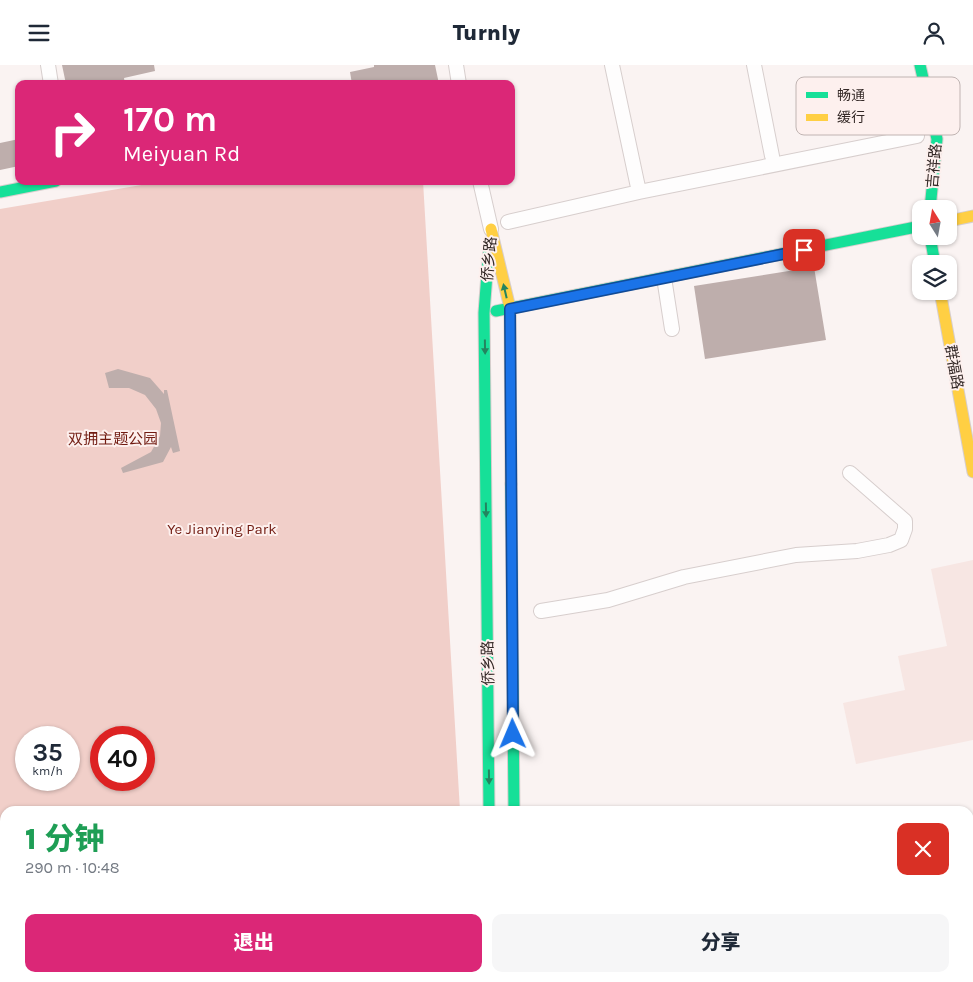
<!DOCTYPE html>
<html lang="zh">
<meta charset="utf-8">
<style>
body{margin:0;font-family:Karla,"Noto Sans SC",sans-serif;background:#f6f6f7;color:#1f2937;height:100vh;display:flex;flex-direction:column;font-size:19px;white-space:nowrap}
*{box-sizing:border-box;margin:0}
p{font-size:16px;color:#747a83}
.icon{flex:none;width:28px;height:28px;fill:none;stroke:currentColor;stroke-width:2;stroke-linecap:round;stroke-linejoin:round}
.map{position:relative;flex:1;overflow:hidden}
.drawer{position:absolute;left:0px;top:741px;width:974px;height:176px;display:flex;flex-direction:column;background:#fff;border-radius:15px 15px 0 0;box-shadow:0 1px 4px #0004}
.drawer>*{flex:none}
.guide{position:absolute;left:15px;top:15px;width:500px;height:105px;border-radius:10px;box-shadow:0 1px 4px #0004;background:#db2777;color:#fff;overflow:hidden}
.needle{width:32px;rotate:349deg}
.tools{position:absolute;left:912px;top:135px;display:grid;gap:10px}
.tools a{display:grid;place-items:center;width:45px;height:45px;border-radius:10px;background:#fff;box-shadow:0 1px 4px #0004;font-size:25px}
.speed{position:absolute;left:15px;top:661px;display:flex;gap:10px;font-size:25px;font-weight:700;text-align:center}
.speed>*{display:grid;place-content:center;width:65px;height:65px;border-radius:50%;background:#fff;box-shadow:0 1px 4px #0004;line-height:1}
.speed small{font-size:12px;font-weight:400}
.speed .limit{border:8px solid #d22;background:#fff;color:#111}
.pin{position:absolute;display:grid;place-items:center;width:42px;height:42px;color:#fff;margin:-21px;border-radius:10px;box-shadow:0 2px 8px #0006}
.me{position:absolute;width:55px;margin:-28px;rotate:359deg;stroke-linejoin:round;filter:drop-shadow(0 0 4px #0008)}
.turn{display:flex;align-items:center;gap:18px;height:105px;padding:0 25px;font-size:22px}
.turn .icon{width:65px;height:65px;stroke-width:2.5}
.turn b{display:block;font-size:35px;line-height:42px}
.round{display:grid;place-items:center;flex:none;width:52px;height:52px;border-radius:10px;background:#f6f6f7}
.overview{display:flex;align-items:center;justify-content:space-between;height:85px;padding:0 25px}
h1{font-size:30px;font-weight:800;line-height:38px;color:#1e9e55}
.action{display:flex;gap:10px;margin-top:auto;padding:10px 25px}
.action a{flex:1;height:58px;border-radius:10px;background:#db2777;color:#fff;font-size:20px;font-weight:800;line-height:58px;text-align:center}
.action a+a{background:#f6f6f7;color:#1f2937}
header{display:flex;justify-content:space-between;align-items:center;height:65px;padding:0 25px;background:#fff;font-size:22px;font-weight:800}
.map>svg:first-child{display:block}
.built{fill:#f7e6e3}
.green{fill:#f1cfc9;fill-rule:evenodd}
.water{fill:#a8d1f1}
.building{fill:#beaeac}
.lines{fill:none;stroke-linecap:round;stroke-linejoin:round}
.street-casing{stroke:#d7cecd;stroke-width:16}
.fast-casing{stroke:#d7cecd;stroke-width:13}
.slow-casing{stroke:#d7cecd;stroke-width:13}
.street{stroke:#fefdfd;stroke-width:14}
.fast{stroke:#16e098;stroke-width:11}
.slow{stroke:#ffcf43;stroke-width:11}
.oneway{fill:#24845f}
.route-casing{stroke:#114b97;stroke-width:12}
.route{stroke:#1a73e8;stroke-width:9}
.labels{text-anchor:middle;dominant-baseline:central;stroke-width:4;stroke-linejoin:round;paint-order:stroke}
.street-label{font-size:15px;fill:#332826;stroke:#fdf0ee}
.park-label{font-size:15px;fill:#711b11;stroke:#fdf0ee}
.key{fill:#fdf0ee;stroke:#c0b4b2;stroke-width:1}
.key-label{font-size:14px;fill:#332826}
</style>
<header><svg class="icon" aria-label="menu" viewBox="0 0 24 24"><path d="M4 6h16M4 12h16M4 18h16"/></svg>Turnly<svg class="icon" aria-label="person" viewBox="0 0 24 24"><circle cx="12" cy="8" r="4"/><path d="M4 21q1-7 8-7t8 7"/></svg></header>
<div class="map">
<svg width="973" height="917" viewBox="0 0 973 917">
<rect width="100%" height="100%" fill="#faf3f2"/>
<path class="built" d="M973 495V675L856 699 843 638 905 625 898 591 947 581 931 504Z"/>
<path class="green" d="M165 116H423L460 746H5V912H469L470 917H0V144ZM26 672H69V715H26ZM101 672H144V715H101Z"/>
<path class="water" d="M0 794H5V912H155L157 917H0Z"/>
<path class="building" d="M62 0H154L155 6 124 13 125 19H66Z
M374 0H435L439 19H352L350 7 374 2Z
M19 74V101L0 105V78Z
M814 202 826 275 705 294 694 221Z
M118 304 150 313 164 329V325H167L180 386 173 388 171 382 163 397 123 408 121 403 151 387 160 371 161 358 156 344 145 330 129 323H109L105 308Z"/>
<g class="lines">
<defs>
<path id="street" d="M48 0 51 19
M456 0 459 19
M612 0 639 127
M754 0 772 91
M480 116 491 164
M508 157 639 127 917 71
M665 219 672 264
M541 546 608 535 684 512 796 490 857 486 889 480 901 475 905 464V456L850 408"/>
<path id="fast" d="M920 0 937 74 930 144
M0 127 56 116
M930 171 935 199
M489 183 484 248 489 746
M496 246 921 161
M511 419 514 746
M969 780H973
M969 812 973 813
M495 912V917
M518 912V917"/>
<path id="slow" d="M949 156 973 151
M491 164 510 243 511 419
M940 226 973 407"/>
</defs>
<use href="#street" class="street-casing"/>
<use href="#fast" class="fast-casing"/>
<use href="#slow" class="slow-casing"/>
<use href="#street" class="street"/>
<use href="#fast" class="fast"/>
<use href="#slow" class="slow"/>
</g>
<defs><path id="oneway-solid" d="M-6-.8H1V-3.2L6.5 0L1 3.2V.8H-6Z" transform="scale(1.25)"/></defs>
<g class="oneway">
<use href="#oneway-solid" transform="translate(505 226) rotate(-103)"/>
<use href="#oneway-solid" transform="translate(485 282) rotate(89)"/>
<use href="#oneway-solid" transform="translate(486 445) rotate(89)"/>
<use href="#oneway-solid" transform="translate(489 712) rotate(89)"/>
</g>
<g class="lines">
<defs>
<path id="route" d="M513 669 510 244 804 185"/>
</defs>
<use href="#route" class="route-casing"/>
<use href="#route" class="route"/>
</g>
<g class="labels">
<g class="street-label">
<text transform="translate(934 101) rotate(-85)">吉祥路</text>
<text transform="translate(489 194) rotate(-85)">侨乡路</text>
<text transform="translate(954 302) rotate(80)">群福路</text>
<text transform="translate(488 598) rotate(-91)">侨乡路</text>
</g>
<g class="park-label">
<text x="113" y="374">双拥主题公园</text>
<text x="222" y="464">Ye Jianying Park</text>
</g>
</g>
<rect x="796" y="12" width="164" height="58" rx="8" class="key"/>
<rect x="806" y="27" width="22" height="6" fill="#16e098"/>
<rect x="806" y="49" width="22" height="7" fill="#ffcf43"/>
<g class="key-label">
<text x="837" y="35">畅通</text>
<text x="837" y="57">缓行</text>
</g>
</svg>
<div class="tools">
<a><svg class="needle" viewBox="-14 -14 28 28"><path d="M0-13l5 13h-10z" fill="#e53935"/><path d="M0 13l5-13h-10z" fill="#747a83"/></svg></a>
<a><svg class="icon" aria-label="layers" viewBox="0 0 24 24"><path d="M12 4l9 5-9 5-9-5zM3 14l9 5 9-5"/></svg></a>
</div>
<div class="speed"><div>35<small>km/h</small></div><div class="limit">40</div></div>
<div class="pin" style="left:804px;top:185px;background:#d93025"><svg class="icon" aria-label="arrive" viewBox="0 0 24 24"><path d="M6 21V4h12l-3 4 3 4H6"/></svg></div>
<svg class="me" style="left:513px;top:669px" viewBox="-20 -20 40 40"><path d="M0-17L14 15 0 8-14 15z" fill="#1a73e8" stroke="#fff" stroke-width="4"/></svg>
<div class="guide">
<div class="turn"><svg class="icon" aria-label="right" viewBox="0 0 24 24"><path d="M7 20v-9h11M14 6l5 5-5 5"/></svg><div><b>170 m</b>Meiyuan Rd</div></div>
</div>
<section class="drawer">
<div class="overview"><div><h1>1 分钟</h1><p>290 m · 10:48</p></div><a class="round" style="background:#d93025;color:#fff"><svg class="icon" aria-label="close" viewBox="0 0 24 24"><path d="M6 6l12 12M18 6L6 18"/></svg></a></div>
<div class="action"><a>退出</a><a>分享</a></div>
</section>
</div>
